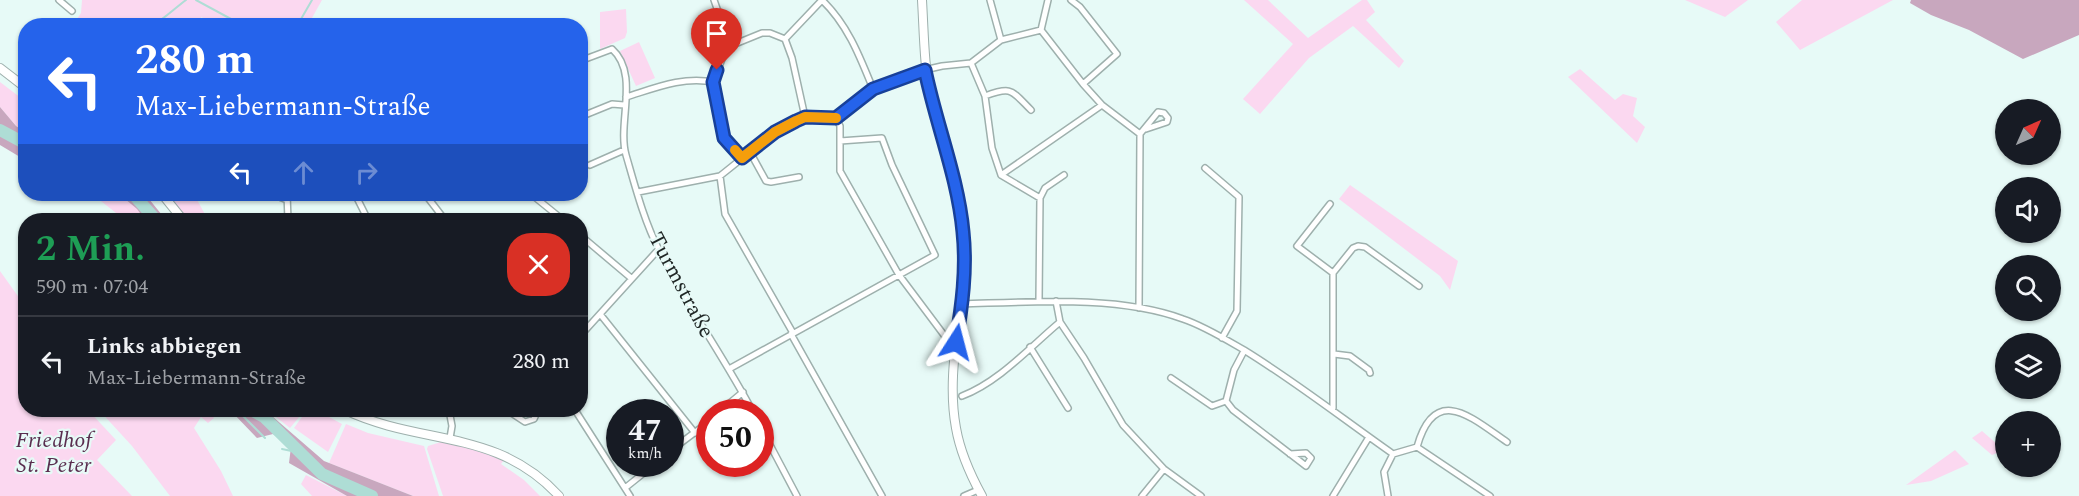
<!DOCTYPE html>
<html lang="de">
<meta charset="utf-8">
<style>
body{margin:0;font-family:Spectral,serif;background:#20242c;color:#f1f3f6;height:100vh;display:flex;flex-direction:column;font-size:22px;white-space:nowrap}
*{box-sizing:border-box;margin:0}
p{font-size:20px;color:#9ea1a6}
.icon{flex:none;width:33px;height:33px;fill:none;stroke:currentColor;stroke-width:2;stroke-linecap:round;stroke-linejoin:round}
.map{position:relative;flex:1;overflow:hidden}
.sheet{position:absolute;left:18px;top:213px;width:570px;height:204px;display:flex;flex-direction:column;background:#171b24;border-radius:24px;box-shadow:0 2px 4px #0004}
.sheet>*{flex:none}
.banner{position:absolute;left:18px;top:18px;width:570px;height:183px;border-radius:24px;box-shadow:0 2px 4px #0004;background:#2563eb;color:#fff;overflow:hidden}
.needle{width:39px;rotate:45deg}
.fabs{position:absolute;left:1995px;top:99px;display:grid;gap:12px}
.fabs a{display:grid;place-items:center;width:66px;height:66px;border-radius:50%;background:#171b24;box-shadow:0 2px 4px #0004;font-size:30px}
.speed{position:absolute;left:606px;top:399px;display:flex;gap:12px;font-size:30px;font-weight:700;text-align:center}
.speed>*{display:grid;place-content:center;width:78px;height:78px;border-radius:50%;background:#171b24;box-shadow:0 2px 4px #0004;line-height:1}
.speed small{font-size:15px;font-weight:400}
.speed .limit{border:9px solid #d22;background:#fff;color:#111}
.pin{position:absolute;display:grid;place-items:center;width:51px;height:51px;color:#fff;margin:-62px -26px;border-radius:50% 50% 50% 0;rotate:-45deg;box-shadow:0 0 6px #0007}
.pin .icon{rotate:45deg}
.me{position:absolute;width:66px;margin:-33px;rotate:9deg;stroke-linejoin:round;filter:drop-shadow(0 0 4px #0008)}
.turn{display:flex;align-items:center;gap:21px;height:126px;padding:0 18px;font-size:27px}
.turn .icon{width:78px;height:78px;stroke-width:2.5}
.turn b{display:block;font-size:42px;line-height:51px}
.lanes{display:flex;align-items:center;height:57px;padding:0 18px;background:#0003;justify-content:center;gap:30px;direction:ltr}
.lanes .off{opacity:.35}
.round{display:grid;place-items:center;flex:none;width:63px;height:63px;border-radius:24px;background:#20242c}
.headline{display:flex;align-items:center;justify-content:space-between;height:102px;padding:0 18px}
h1{font-size:36px;font-weight:700;line-height:45px;color:#1e9e55}
ul{padding:0;list-style:none}
li{display:flex;align-items:center;gap:18px;height:90px;padding:0 18px;border-top:2px solid #363941}
li div{flex:1}
li b{display:block;font-size:22px}
li em{font-style:normal}
.map>svg:first-child{display:block}
.green{fill:#fbd8f0}
.forest{fill:#c8a7be}
.lines{fill:none;stroke-linecap:round;stroke-linejoin:round}
.stream{stroke:#aeddd5;stroke-width:2}
.river{stroke:#aeddd5;stroke-width:12}
.street-casing{stroke:#9eb0ad;stroke-width:8}
.secondary-casing{stroke:#9eb0ad;stroke-width:10}
.street{stroke:#fff;stroke-width:5}
.secondary{stroke:#fff;stroke-width:8}
.route-casing{stroke:#184099;stroke-width:15}
.route{stroke:#2563eb;stroke-width:10}
.slow{stroke:#f59e0b;stroke-width:10}
.labels{text-anchor:middle;dominant-baseline:central;stroke-width:4.5;stroke-linejoin:round;paint-order:stroke}
.street-label{font-size:22px;fill:#1f2625;stroke:#e7faf7}
.park-label{font-size:22px;font-style:italic;fill:#592e4f;stroke:#e7faf7}
</style>
<div class="map">
<svg width="2079" height="496" viewBox="0 0 2079 496">
<rect width="100%" height="100%" fill="#e7faf7"/>
<path class="green" d="M82 0H322L308 25H220L201 17 200 25H73L81 13Z
M1244 0H1268L1308 38 1362 0H1367L1375 12 1366 20 1404 61 1399 68 1353 26 1309 58 1260 114 1243 99 1293 44Z
M1685 0H1748L1725 17Z
M1802 0H1893L1800 50 1776 22Z
M626 9 627 32 625 38 600 49V12Z
M639 42 655 78 636 86 620 51Z
M1580 69 1615 100 1623 94 1637 98 1633 116 1645 127 1637 143 1568 77Z
M0 82 25 101V132L16 126 0 107Z
M1350 185 1458 261 1450 290 1440 276 1339 199Z
M92 194H119L137 209 145 220H125Z
M166 194H194L208 220H187Z
M0 271 25 306 26 410H88L116 440 97 460 132 496H0Z
M99 410H209L214 418 208 423 201 417 194 428 221 471 233 496H170L132 446Z
M267 410H305L290 428Z
M307 410H316L342 424 328 452 294 428Z
M346 424 368 433 424 446 439 496H413L329 463Z
M1982 431 2004 450 1992 455 1972 438Z
M441 442 469 448 504 460 501 464 524 480 540 496H443L427 449 428 446Z
M1955 450 1969 464 1931 481 1906 485Z
M306 475 347 496H312L301 484Z"/>
<path class="forest" d="M1911 0H2079V35L2023 59 1969 30 1931 15 1910 3Z
M0 107 16 126 25 132V160L0 145Z
M119 194H145L166 220H145L137 209Z
M230 410H265L324 461 413 496H347L289 463 291 447 273 434 257 438Z"/>
<g class="lines">
<path class="stream" d="M196 0 244 26
M152 26C165 18 174 9 186 0
M297 26 312 0
M237 410 265 438
M282 449 301 453"/>
<path class="river" d="M0 130 26 144
M133 194 156 220
M251 410 264 417 322 474 372 496"/>
<defs>
<path id="street" d="M59 0 72 11
M714 0 730 46
M822 0C848 25 860 57 873 89
M990 0 1001 40
M1071 0 1080 7 1117 54 1083 84
M1041 30 1048 0
M580 61 612 49C640 74 617 123 626 155 635 186 644 221 659 250 687 306 724 357 753 412
M971 63 985 96 992 148 1001 175 1040 198
M985 96C1012 86 1011 90 1031 110
M626 97C655 88 683 76 713 82
M580 117 612 104 624 105
M805 117 792 58 785 39 822 0
M836 118 840 126V171L899 275 947 339 956 343
M1140 134 1158 112 1164 113 1168 118 1167 122 1146 129
M750 152 766 181 771 182 799 177
M742 157 724 138 713 82 722 59 730 46 762 33H770L785 39
M590 165 624 150
M1205 168 1239 197 1237 311 1222 338
M1001 175 1102 105
M720 176 725 214 793 333
M638 192 720 176 775 132 796 121 805 117 836 118 873 89 911 73 942 66 971 63 1001 40 1041 30 1083 84 1102 105 1140 134 1139 308
M272 194 287 200
M287 194 288 220
M355 194 368 220
M425 194 445 220
M531 194 563 220
M1330 204 1297 246 1333 273V408
M580 235 631 278
M1333 273 1353 248 1358 246 1365 247 1419 286
M1039 300 1040 198 1045 188 1064 175
M1056 301 1060 322 1084 358 1123 425 1164 469 1201 496
M962 304C1030 302 1118 295 1183 319 1204 326 1225 339 1244 350 1296 382 1343 419 1393 454L1417 447 1490 496
M600 314 695 433
M791 334 882 496
M580 336 658 250
M1030 347 1068 408
M1334 354 1350 356 1369 370 1370 373
M729 369 935 255 892 165 882 138 840 141
M1171 378 1212 406 1226 401 1233 410 1306 466 1311 458 1306 453 1290 454
M962 396C999 382 1030 347 1060 322
M1226 401 1234 370 1244 351
M449 410 452 426 450 438
M507 410 525 422 534 419 538 410
M575 410 630 496
M719 412 743 392
M760 426 797 496
M1417 447C1435 383 1472 418 1507 442
M670 451 710 421
M625 488 655 464
M964 496 978 490
M1142 496 1164 469
M1333 496 1369 437
M1388 496 1384 472 1393 454"/>
<path id="secondary" d="M922 0C924 34 924 66 931 100 941 144 960 187 963 233 969 298 944 363 956 428 960 451 971 476 982 496
M0 68 26 88
M162 194 183 220
M345 410C421 446 497 428 559 496"/>
</defs>
<use href="#street" class="street-casing"/>
<use href="#secondary" class="secondary-casing"/>
<use href="#street" class="street"/>
<use href="#secondary" class="secondary"/>
</g>
<g class="lines">
<defs>
<path id="route" d="M717 70 713 82 724 138 742 158 775 132 796 121 805 117 836 118 873 89 925 70C936 124 958 177 963 232 967 269 962 306 956 342"/>
</defs>
<use href="#route" class="route-casing"/>
<use href="#route" class="route"/>
<path class="slow" d="M735 150 742 158 775 132 796 121 805 117 836 118"/>
</g>
<g class="labels">
<g class="street-label">
<text transform="translate(681 285) rotate(62)">Turmstraße</text>
</g>
<g class="park-label">
<text x="54" y="440">Friedhof<tspan x="54" dy="25">St. Peter</tspan></text>
</g>
</g>
</svg>
<div class="fabs">
<a><svg class="needle" viewBox="-14 -14 28 28"><path d="M0-13l5 13h-10z" fill="#e53935"/><path d="M0 13l5-13h-10z" fill="#9ea1a6"/></svg></a>
<a><svg class="icon" aria-label="sound" viewBox="0 0 24 24"><path d="M4 9h4l5-4v14l-5-4H4zM17 9q2 3 0 6"/></svg></a>
<a><svg class="icon" aria-label="search" viewBox="0 0 24 24"><circle cx="10" cy="10" r="6"/><path d="M15 15l6 6"/></svg></a>
<a><svg class="icon" aria-label="layers" viewBox="0 0 24 24"><path d="M12 4l9 5-9 5-9-5zM3 14l9 5 9-5"/></svg></a>
<a>+</a>
</div>
<div class="speed"><div>47<small>km/h</small></div><div class="limit">50</div></div>
<div class="pin" style="left:717px;top:70px;background:#d93025"><svg class="icon" aria-label="arrive" viewBox="0 0 24 24"><path d="M6 21V4h12l-3 4 3 4H6"/></svg></div>
<svg class="me" style="left:956px;top:342px" viewBox="-20 -20 40 40"><path d="M0-17L14 15 0 8-14 15z" fill="#2563eb" stroke="#fff" stroke-width="4"/></svg>
<div class="banner">
<div class="turn"><svg class="icon" aria-label="left" viewBox="0 0 24 24"><path d="M17 20v-9H6M10 6l-5 5 5 5"/></svg><div><b>280 m</b>Max-Liebermann-Straße</div></div>
<div class="lanes"><svg class="icon" aria-label="left" viewBox="0 0 24 24"><path d="M17 20v-9H6M10 6l-5 5 5 5"/></svg><svg class="icon off" aria-label="ahead" viewBox="0 0 24 24"><path d="M12 20V5M6 11l6-6 6 6"/></svg><svg class="icon off" aria-label="right" viewBox="0 0 24 24"><path d="M7 20v-9h11M14 6l5 5-5 5"/></svg></div>
</div>
<section class="sheet">
<div class="headline"><div><h1>2 Min.</h1><p>590 m · 07:04</p></div><a class="round" style="background:#d93025;color:#fff"><svg class="icon" aria-label="close" viewBox="0 0 24 24"><path d="M6 6l12 12M18 6L6 18"/></svg></a></div>
<ul>
<li><svg class="icon" aria-label="left" viewBox="0 0 24 24"><path d="M17 20v-9H6M10 6l-5 5 5 5"/></svg><div><b>Links abbiegen</b><p>Max-Liebermann-Straße</p></div><em>280 m</em></li>
</ul>
</section>
</div>
